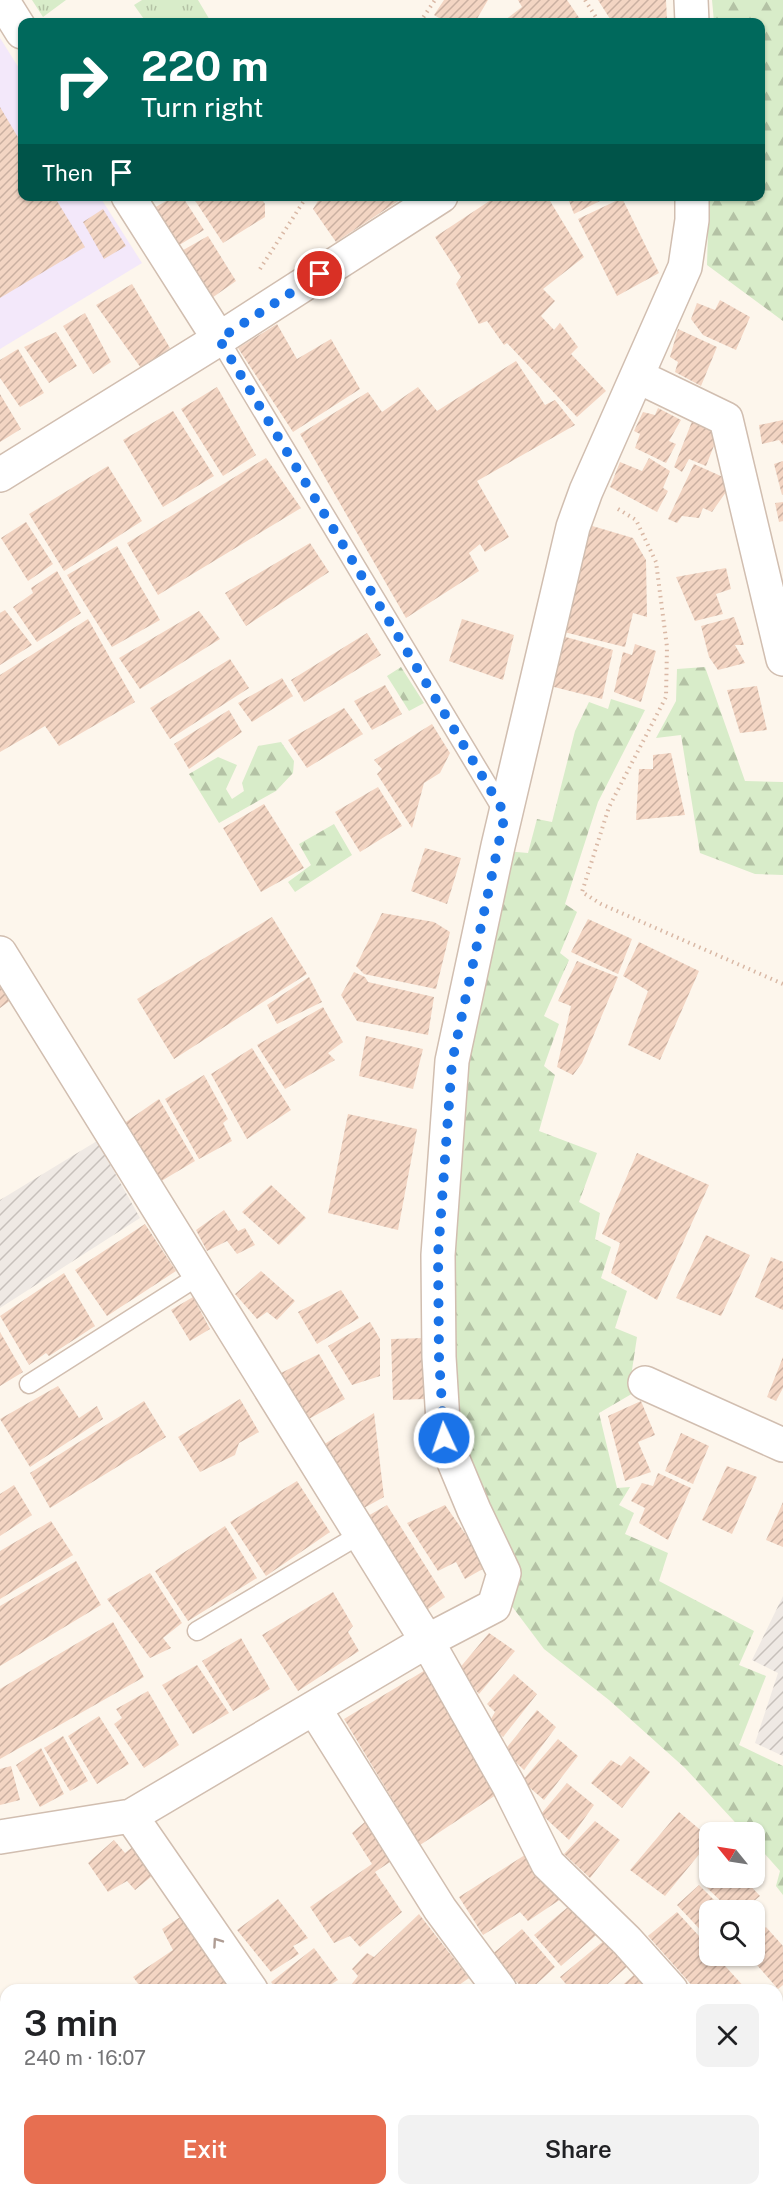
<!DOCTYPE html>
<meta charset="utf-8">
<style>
body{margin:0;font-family:"Public Sans",sans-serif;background:#f2f2f2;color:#202124;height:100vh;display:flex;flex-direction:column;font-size:22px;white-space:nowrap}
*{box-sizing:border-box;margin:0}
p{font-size:20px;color:#757577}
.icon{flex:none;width:33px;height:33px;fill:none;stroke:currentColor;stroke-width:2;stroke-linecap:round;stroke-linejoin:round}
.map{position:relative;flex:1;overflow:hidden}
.sheet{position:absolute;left:0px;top:1984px;width:783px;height:212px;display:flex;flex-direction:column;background:#fff;border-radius:18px 18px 0 0;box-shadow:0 2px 4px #0004}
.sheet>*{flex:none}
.guide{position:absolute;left:18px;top:18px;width:747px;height:183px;border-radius:12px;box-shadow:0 2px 4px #0004;background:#00695c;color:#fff;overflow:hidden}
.needle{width:39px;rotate:300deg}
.tools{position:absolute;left:699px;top:1822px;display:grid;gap:12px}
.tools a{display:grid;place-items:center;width:66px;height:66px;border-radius:12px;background:#fff;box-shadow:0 2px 4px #0004;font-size:30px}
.pin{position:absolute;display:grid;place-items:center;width:51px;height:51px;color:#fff;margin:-26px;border:3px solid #fff;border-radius:50%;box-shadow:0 2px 6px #0007}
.me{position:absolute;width:66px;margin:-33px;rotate:357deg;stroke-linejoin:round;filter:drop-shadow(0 0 4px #0008)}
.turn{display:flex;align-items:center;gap:21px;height:126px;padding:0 24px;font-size:27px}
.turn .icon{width:78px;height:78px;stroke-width:2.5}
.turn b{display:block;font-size:42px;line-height:51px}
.then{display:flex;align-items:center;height:57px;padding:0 24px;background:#0003;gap:12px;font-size:22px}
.round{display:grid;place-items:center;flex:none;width:63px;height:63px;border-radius:12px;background:#f2f2f2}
.overview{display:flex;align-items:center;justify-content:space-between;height:102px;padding:0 24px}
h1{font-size:36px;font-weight:600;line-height:45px}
.cta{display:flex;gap:12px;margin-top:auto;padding:12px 24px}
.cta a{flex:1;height:69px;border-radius:12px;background:#e76f51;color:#fff;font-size:24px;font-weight:600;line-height:69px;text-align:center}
.cta a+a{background:#f2f2f2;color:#202124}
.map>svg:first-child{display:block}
.industrial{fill:url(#industrial-furrows)}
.education{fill:#f3e8fa}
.grass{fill:url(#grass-tufts)}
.forest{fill:url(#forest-firs)}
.building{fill:url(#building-hatch)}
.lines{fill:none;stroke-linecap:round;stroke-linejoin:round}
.lane-casing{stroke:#d1beb0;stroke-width:21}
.street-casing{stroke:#d1beb0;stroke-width:36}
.path{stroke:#d9b8a5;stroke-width:4;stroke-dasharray:1.5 4.5;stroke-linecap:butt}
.lane{stroke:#fff;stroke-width:18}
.street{stroke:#fff;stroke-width:33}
.oneway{stroke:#af9d94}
.route{stroke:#1a73e8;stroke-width:10;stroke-dasharray:0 18}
</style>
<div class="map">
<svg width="783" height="2195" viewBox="0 0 783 2195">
<defs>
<pattern id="industrial-furrows" width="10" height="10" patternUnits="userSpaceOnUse" patternTransform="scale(1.5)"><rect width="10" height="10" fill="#efe9e4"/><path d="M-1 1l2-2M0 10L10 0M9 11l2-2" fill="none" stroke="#c7c0bb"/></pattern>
<pattern id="grass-tufts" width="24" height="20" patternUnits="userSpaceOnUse" patternTransform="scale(1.5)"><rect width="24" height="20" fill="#d8ecc9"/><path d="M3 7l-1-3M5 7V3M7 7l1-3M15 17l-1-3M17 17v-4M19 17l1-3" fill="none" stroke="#b4c2a5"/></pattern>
<pattern id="forest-firs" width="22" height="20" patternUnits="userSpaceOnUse" patternTransform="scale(1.5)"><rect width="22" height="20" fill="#d8ecc9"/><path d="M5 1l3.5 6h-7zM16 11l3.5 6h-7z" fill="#b4c2a5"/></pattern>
<pattern id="building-hatch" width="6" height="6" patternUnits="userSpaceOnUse" patternTransform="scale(1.5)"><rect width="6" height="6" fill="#f3d5c3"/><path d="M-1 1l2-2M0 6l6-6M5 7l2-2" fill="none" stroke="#cab0a1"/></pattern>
</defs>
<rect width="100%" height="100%" fill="#fdf6ec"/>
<path class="industrial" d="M97 1141 140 1218 0 1308V1200Z
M783 1596V1756L755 1743 778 1673 752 1660Z"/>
<path class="education" d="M0 38 22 73V196L100 197 142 263 0 349Z"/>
<path class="grass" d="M32 0H66L43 17Z
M142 0H198L211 22H146L134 5Z
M35 2190H204L196 2195H23Z"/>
<path class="forest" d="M712 0H783V321L707 265 709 197 760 196V22H714Z
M401 667 424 703 409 711 387 676Z
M705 667 745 781 783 782V875L755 874 700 853 681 735 656 738 676 701 677 669Z
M611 699 645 710 598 802 565 904 577 912 560 953 569 960 544 1016 559 1024 544 1066 555 1075 539 1131 597 1153 579 1202 600 1213 595 1239 611 1247 601 1278 627 1291 615 1328 637 1337 632 1370 635 1392 599 1413 617 1488 630 1487 619 1505 634 1513 625 1534 668 1553 659 1581 754 1631 739 1665 766 1676 739 1745 783 1766V1895L776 1886 780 1871 755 1843 754 1833H745L685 1768 609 1700 544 1649 508 1601 454 1436 448 1253 464 1047 504 851 528 853 537 819 552 822 575 731 589 702 608 709Z
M281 742 294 761 293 773 276 791 219 823 189 774 218 757 237 765 226 789 232 799 244 791 242 783 258 746Z
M334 824 352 855 295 892 288 882 311 865 299 844Z
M777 2126 783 2132V2195H649L654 2190H777Z
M219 2190H413L419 2195H212Z"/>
<path class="building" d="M444 0H488L475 22H446L434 15Z
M518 0H567L582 22H506L505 20 522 7Z
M598 0H666L667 20 612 22Z
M0 107 22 144V196H54L85 247 0 298Z
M175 196H182L204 230 176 247 152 209Z
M192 196H260L265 204V217L223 243Z
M321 196H406L336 242 313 209Z
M497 196H547L584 257 543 289 555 301 541 316 554 330 560 323 578 347 571 354 606 391 577 417 507 343 504 345 487 321 479 324 456 284 461 277 435 237Z
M567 196H610L574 214Z
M622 198 659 273 617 296 578 219Z
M103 209 126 246 104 259 83 222Z
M208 236 236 281 209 300 178 253Z
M132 284 170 348 141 368 96 305Z
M720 300 750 317 736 350 703 335 691 319 697 303 715 310Z
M85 313 111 362 93 374 63 326Z
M277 324 297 359 331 339 360 389 293 432 238 348Z
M678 329 717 347 701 386 675 372 678 362 670 357Z
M56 332 77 366 49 383 24 347Z
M18 349 44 393 20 407 0 378V360Z
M516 361 545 405 555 400 575 425 477 481 509 537 485 552 480 544 469 553 479 571 406 618 300 434 368 392 382 412 418 387 437 411Z
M217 387 256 455 223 476 181 409Z
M0 394 21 429 0 442Z
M658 408 681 420 669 441 676 444 666 463 635 448 640 434 634 431 643 412 655 415Z
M173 411 214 476 163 507 123 440Z
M693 419 710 426 715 443 706 466 689 459 682 472 674 467Z
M783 420V445L779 440 762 444 759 425Z
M266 458 301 508 158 595 127 543Z
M649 458 670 471 663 488 668 491 657 512 610 487 620 462 642 471Z
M783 461V494L782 495 774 464Z
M694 464 723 477 726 492 712 512 703 508 699 518 682 516 677 523 668 519Z
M108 466 142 521 64 571 29 514Z
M783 502V521L779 522 775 503Z
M26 522 53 564 28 581 1 538Z
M589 525 633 538 646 560 647 617 633 613 625 647 564 632Z
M310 543 329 572 246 626 225 593Z
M117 546 160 620 112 647 67 575Z
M726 568 731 589 716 594 723 614 695 621 676 577Z
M57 571 81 613 37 642 13 607 33 593 31 588Z
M5 610 32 645 0 665V613Z
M199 611 220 639 140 689 119 658Z
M734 617 744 645H735L745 663 718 670 709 657 701 626Z
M88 619 135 702 59 746 45 726 0 752V675Z
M462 619 514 635 503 680 449 661Z
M367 633 381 655 304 702 291 680Z
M562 636 613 650 602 699 550 686Z
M635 644 656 651 641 702 614 692 623 652 632 655Z
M230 659 249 688 170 739 150 708Z
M282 678 293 696 252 722 238 703Z
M385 685 402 714 372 730 354 701Z
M757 686 767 730 740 733 727 690Z
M344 708 363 734 307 768 288 740Z
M229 710 242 732 189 769 174 744Z
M432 724 450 753 440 773 424 783 412 828 377 774 382 769 374 760Z
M671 753 685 815 636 820 639 769H653V755Z
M378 787 402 826 360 852 335 812Z
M264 804 304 868 261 892 223 828Z
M425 848 461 858 447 904 411 891Z
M382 913 434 922 450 932 436 989 364 974 356 966Z
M272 917 307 974 174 1059 137 999Z
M588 919 632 939 618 974 571 952Z
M639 942 699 971 660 1060 628 1045 648 991 623 976Z
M577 961 618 977 582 1063 573 1075 557 1067 571 1006 558 1001Z
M354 972 365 977 368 982 434 997 428 1035 357 1021 341 995Z
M309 977 322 1002 277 1024 267 1005Z
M0 983 11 1000 0 1008Z
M323 1007 343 1042 328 1053 335 1060 285 1089 257 1045Z
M366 1036 423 1049 413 1089 359 1076Z
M252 1048 291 1110 247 1139 211 1074Z
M204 1075 228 1119 223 1123 232 1141 199 1159 165 1099Z
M159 1099 195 1161 158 1183 123 1124Z
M348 1114 417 1129 398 1230 328 1213Z
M637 1153 709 1185 657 1300 611 1273 620 1243 602 1234Z
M271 1185 306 1218 279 1245 242 1212Z
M224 1210 238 1231 245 1228 255 1245 237 1254 227 1241 207 1251 196 1230Z
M145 1224 176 1271 107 1316 75 1270Z
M706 1235 750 1255 721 1316 676 1298Z
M771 1257 783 1262V1310L755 1297Z
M261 1271 295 1301 277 1320 267 1312 257 1319 235 1294Z
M64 1273 95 1326 49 1356 46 1353 29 1365 0 1316Z
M341 1290 359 1318 317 1344 298 1312Z
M193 1297 210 1329 190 1341 171 1310Z
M370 1322 380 1339V1376L352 1385 328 1346Z
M0 1332 23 1372 0 1386Z
M425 1338 426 1399 393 1400 391 1339Z
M319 1354 345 1399 307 1420 281 1373Z
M783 1357V1388L776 1401 767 1397Z
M58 1386 79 1418 97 1406 103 1419 30 1467 0 1419Z
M240 1399 259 1432 239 1443 235 1455 200 1472 178 1437Z
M144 1401 166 1437 50 1508 30 1473Z
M641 1401 655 1435 638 1442 651 1472 625 1481 608 1416Z
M374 1413 384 1497 362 1509 323 1445Z
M681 1433 709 1446 693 1484 665 1471Z
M727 1466 757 1477 732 1534 702 1520Z
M658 1473 691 1488 668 1540 639 1523 645 1508 631 1501 642 1483 653 1486Z
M297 1481 330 1532 266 1576 230 1522Z
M14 1485 32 1515 0 1536V1494Z
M783 1502V1547L766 1540Z
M387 1505 445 1597 424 1612 366 1517Z
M445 1505 488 1566 465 1579 456 1562 438 1571 407 1523Z
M51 1521 73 1555 0 1599V1551Z
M225 1526 257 1578 188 1621 155 1571Z
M76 1561 101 1605 0 1666V1606Z
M150 1573 182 1623 163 1638 171 1648 150 1658 107 1599Z
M333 1592 353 1626 348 1632 359 1651 298 1691 262 1635Z
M113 1622 144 1677 0 1759V1689Z
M489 1633 515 1651 479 1694 458 1670Z
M241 1638 270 1689 233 1711 202 1661Z
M197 1665 229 1713 193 1734 162 1685Z
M432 1666 502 1791 420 1845 344 1719Z
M514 1674 537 1694 503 1737 488 1724 495 1712 487 1704Z
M148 1691 179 1745 144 1768 114 1724 122 1718 116 1709Z
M537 1710 556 1727 524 1770 504 1751Z
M99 1716 129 1764 97 1784 68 1736Z
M63 1736 88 1781 70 1791 44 1748Z
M558 1739 578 1756 544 1800 522 1781Z
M41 1748 64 1794 40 1807 16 1765Z
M630 1756 650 1772 622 1808 591 1783 611 1760 621 1766Z
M11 1766 20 1800 0 1805V1769Z
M567 1783 594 1805 569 1840 541 1814Z
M679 1812 710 1838V1841L665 1896 630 1870Z
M366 1821 390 1862 375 1872 402 1912 360 1947 350 1936 334 1943 310 1907 372 1864 352 1833Z
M595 1821 620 1840 590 1878 564 1854Z
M114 1840 125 1853 138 1843 158 1871 135 1890 127 1881 108 1892 88 1863Z
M528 1853 564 1897 528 1921 520 1912 483 1935 459 1897Z
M710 1876V1878H743L760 1896 742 1911H731L702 1883Z
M699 1885 725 1911H710V1940L677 1905Z
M278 1899 308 1938 293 1946 299 1954 271 1972 237 1930Z
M573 1903 602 1930 561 1966 534 1935Z
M188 1912 237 1990H143L133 1977 173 1950 162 1929Z
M677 1912 710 1948V1956H716L747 1990H696L648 1936Z
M419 1914 469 1978 452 1990H432L430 1987 426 1990H349L348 1989 358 1976 352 1969 367 1953 374 1957Z
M766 1927 783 1946V1985L778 1989 749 1956H754V1937Z
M522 1929 555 1967 530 1990H525L490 1956Z
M606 1939 630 1964 601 1990H571L560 1977Z
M314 1948 338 1980 322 1990H278L271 1982Z
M643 1967 662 1990H617Z
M783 2045V2066L777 2060V2051Z
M561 2190H581L575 2195H566Z"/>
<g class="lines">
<defs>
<path id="lane" d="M219 339 505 814
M29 1384 200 1275
M197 1631 361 1534"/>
<path id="street" d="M2 0 22 32
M691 0 692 22
M128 196 219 339
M637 376 726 419 783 659
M0 475 219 339 441 196
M0 953 427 1641 131 1816 0 1837
M645 1383 783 1445
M314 1708 440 1909 500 1990
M131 1816 251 1990
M671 1990 627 1941 548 1864 509 1786 427 1641 494 1606 504 1573 474 1510 444 1438 439 1357 438 1255 452 1061 498 846 573 527 586 491 685 267 692 220V196
M777 2107 783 2113
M431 2190 435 2195"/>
</defs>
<use href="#lane" class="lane-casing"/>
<use href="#street" class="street-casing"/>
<path class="path" d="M585 0 599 22
M420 22 435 0
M260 269 307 196
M618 509 636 520 656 562 667 647 666 697 609 807 582 892 601 904 783 984"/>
<use href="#lane" class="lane"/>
<use href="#street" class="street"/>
</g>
<defs><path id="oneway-chevron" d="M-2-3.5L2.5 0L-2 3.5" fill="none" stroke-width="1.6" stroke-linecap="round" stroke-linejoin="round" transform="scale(1.5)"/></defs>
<use class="oneway" href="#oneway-chevron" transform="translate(217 1942) rotate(-125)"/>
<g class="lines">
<path class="route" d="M320 274 219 339 505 814 452 1062 438 1255 439 1357 444 1438"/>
</g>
</svg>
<div class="tools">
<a><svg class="needle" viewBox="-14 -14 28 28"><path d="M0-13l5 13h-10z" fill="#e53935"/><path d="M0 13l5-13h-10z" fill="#757577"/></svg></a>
<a><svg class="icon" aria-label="search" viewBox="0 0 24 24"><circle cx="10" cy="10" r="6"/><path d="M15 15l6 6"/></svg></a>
</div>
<div class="pin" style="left:320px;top:274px;background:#d93025"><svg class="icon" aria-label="arrive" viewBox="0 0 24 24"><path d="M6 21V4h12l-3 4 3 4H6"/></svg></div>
<svg class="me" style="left:444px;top:1438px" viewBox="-20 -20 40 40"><circle r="17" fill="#1a73e8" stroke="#fff" stroke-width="3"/><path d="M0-11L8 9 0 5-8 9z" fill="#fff"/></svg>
<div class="guide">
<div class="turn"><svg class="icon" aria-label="right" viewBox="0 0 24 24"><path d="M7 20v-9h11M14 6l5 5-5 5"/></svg><div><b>220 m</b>Turn right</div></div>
<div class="then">Then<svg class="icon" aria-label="arrive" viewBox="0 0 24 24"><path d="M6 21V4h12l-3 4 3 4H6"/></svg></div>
</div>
<section class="sheet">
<div class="overview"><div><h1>3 min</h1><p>240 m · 16:07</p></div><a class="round"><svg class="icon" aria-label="close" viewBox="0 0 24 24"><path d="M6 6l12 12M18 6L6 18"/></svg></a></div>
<div class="cta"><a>Exit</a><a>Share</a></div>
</section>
</div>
